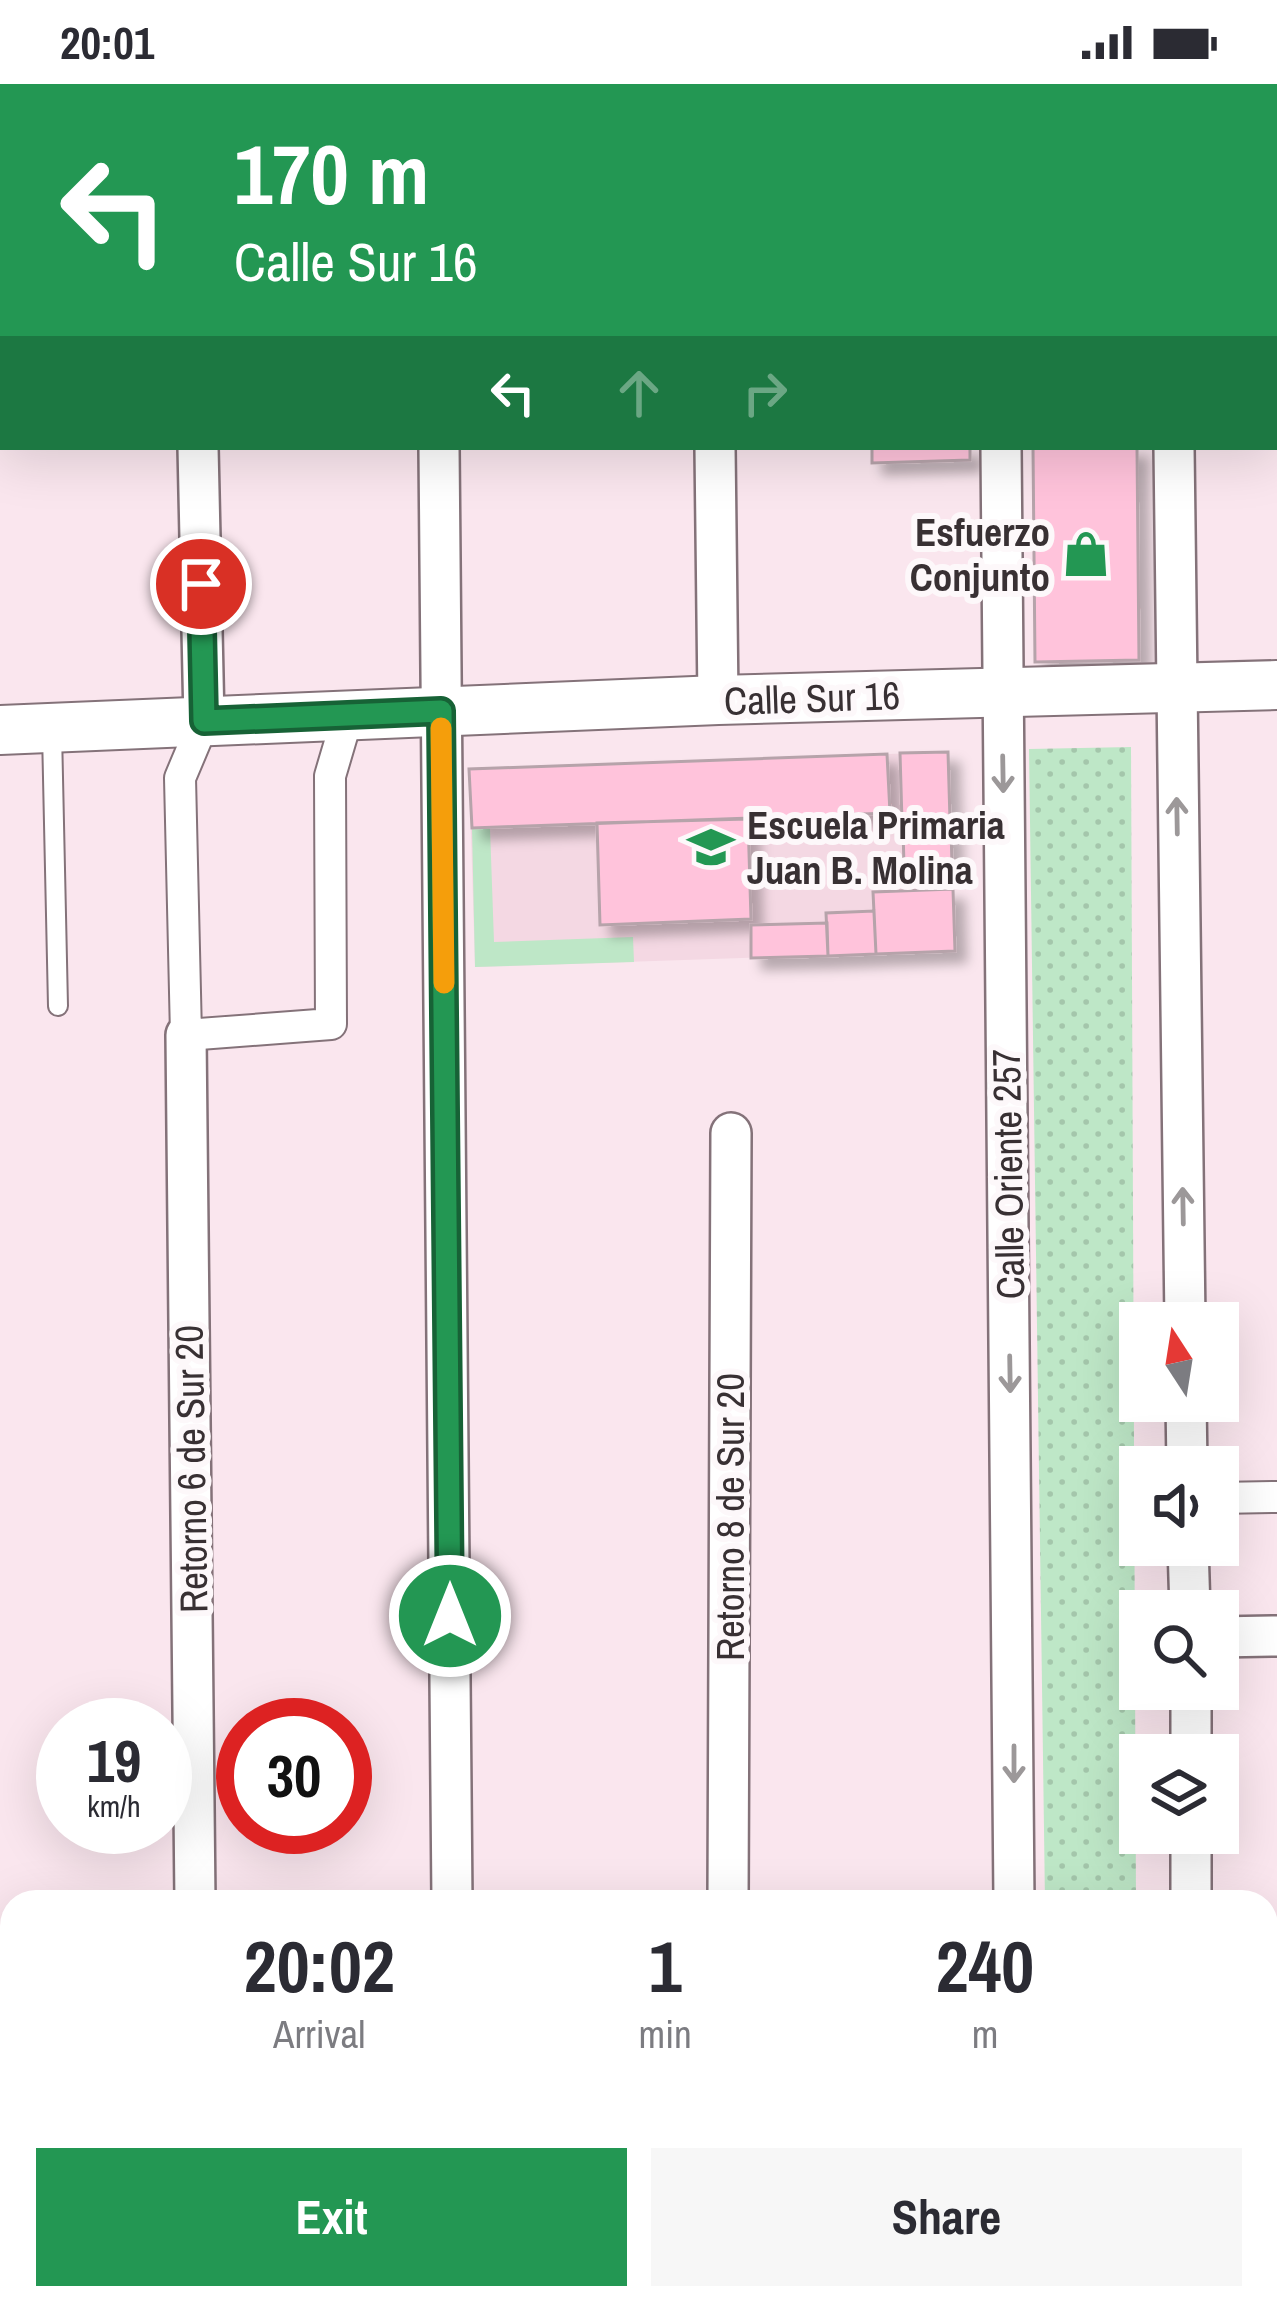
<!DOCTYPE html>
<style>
body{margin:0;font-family:"Archivo Narrow",sans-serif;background:#f7f7f7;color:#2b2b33;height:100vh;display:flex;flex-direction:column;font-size:45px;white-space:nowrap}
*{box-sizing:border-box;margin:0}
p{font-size:39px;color:#7c7c81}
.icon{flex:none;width:66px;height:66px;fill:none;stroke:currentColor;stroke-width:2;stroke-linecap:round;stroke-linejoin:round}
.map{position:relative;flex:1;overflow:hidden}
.drawer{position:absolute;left:0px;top:1806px;width:1278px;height:420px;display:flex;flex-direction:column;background:#fff;border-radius:36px 36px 0 0;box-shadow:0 12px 48px #0002}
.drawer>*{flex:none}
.hud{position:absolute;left:0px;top:0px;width:1278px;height:366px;box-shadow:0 12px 48px #0002;background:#239753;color:#fff;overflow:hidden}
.needle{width:78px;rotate:348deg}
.fabs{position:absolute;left:1119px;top:1218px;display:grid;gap:24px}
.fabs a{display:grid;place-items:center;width:120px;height:120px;border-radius:0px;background:#fff;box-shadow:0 12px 48px #0002;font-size:60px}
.speed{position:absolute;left:36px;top:1614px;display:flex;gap:24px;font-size:60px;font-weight:700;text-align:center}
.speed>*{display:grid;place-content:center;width:156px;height:156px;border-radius:50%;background:#fff;box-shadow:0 12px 48px #0002;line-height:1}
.speed small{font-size:30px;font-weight:400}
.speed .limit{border:18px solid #d22;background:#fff;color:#111}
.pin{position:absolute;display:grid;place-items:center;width:102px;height:102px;color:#fff;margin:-51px;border:6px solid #fff;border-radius:50%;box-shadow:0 3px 12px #0007}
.me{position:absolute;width:132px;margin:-66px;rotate:0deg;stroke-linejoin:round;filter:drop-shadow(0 0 9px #0008)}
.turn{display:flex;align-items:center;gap:42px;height:252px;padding:0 36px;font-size:54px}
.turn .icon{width:156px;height:156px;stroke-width:2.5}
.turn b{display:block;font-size:84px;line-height:102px}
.lanes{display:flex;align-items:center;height:114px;padding:0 36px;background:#0003;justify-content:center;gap:60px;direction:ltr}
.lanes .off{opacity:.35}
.eta{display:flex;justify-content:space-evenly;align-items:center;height:204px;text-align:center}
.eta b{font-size:72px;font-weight:700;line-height:84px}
.action{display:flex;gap:24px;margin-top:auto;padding:24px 36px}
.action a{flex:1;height:138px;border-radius:0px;background:#239753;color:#fff;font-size:48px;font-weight:700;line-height:138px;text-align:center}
.action a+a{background:#f7f7f7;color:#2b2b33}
.status{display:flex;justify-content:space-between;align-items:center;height:84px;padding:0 60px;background:#fff;direction:ltr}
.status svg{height:33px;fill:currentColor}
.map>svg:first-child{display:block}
.built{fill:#f4d8e3}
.park{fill:url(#park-dots)}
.garden{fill:#bee7c7}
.building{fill:#ffc3db;stroke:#b6a3aa;stroke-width:3;filter:url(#shadow)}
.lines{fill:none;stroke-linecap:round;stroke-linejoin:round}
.service-casing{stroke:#847279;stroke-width:22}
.pedestrian-casing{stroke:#847279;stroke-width:34}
.minor-casing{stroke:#847279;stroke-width:44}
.tertiary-casing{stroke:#847279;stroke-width:52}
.service{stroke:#fff;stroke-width:18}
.pedestrian{stroke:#fff;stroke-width:30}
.minor{stroke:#fff;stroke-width:39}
.tertiary{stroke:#fff;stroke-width:48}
.oneway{stroke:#9c9899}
.route-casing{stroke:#176236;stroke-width:30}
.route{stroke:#239753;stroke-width:21}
.slow{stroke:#f59e0b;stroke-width:21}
.labels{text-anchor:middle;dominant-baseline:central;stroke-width:12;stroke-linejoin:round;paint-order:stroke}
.poi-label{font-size:39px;font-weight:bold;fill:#383033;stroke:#fdf8fa;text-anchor:end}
.street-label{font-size:39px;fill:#383033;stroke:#fdf8fa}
</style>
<div class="status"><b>20:01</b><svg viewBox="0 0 49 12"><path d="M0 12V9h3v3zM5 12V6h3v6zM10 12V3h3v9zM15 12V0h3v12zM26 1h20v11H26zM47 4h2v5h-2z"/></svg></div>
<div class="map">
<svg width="1277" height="2226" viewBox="0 0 1277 2226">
<defs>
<pattern id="park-dots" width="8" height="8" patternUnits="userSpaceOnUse" patternTransform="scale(3)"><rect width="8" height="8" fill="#bee7c7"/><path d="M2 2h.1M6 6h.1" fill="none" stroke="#a4c6ab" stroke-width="1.8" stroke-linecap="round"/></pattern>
<filter id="shadow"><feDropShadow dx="11" dy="11" stdDeviation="6" flood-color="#0004"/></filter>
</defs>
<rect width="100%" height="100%" fill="#fae6ee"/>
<path class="built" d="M949 668 955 867 475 883 469 684Z"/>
<path class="park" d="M1131 663 1136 1818H1045L1029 665Z"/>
<path class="garden" d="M472 744H490L494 858 633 853 634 878 475 883Z"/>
<path class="building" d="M872 363H970V376L872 379Z
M1033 363H1137L1139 576 1035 578Z
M948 668 950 736 902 738 900 669Z
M887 670 890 729 472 744 469 685Z
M748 735 751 835 600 841 597 739Z
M951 744 952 782 904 783 903 745Z
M953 805 955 867 876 870 873 808Z
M874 827 876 870 828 872 826 829Z
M827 839 828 872 751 874V841Z"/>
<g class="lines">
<defs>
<path id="service" d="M52 648 58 922"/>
<path id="pedestrian" d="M204 637 180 694 186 951 331 940 330 692 348 631
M1218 1414 1277 1413"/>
<path id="minor" d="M190 0V3
M436 0V3
M711 0V3
M998 0V3
M1172 0V3
M1275 260H1277
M198 363 204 637
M439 363 452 1818
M715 363 718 616
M1001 363 1014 1818
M1174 363 1185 1239
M186 951 195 1818
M1186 1317 1187 1383
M1188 1461 1190 1527
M1218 1553 1277 1552
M1191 1671V1605
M728 1818 731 1049
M1191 1818V1749
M0 2049 12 2048"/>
<path id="tertiary" d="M0 646 718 616 1277 601
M1266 2190H1277
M221 2226 596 2214"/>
</defs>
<use href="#service" class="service-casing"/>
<use href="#pedestrian" class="pedestrian-casing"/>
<use href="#minor" class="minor-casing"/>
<use href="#tertiary" class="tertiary-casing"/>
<use href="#service" class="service"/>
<use href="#pedestrian" class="pedestrian"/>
<use href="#minor" class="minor"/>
<use href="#tertiary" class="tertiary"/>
</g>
<defs><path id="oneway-shaft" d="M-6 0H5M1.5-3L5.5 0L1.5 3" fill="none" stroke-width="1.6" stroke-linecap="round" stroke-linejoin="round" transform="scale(3)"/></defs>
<g class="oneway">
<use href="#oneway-shaft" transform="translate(1003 690) rotate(89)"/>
<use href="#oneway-shaft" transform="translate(1177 732) rotate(-91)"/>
<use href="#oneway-shaft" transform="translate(1183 1122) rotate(-91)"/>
<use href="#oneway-shaft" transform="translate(1010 1290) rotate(89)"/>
<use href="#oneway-shaft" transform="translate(1014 1680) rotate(90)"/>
</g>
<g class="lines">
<defs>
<path id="route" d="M201 500 204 637 441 627 450 1532"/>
</defs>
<use href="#route" class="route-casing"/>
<use href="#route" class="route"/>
<path class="slow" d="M441 644 444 899"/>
</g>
<defs>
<symbol id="shop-bare" viewBox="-9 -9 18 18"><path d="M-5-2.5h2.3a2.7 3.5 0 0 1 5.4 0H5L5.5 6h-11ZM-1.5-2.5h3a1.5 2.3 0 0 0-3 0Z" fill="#239753" stroke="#fdf8fa" stroke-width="2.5" paint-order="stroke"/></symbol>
<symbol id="school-bare" viewBox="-9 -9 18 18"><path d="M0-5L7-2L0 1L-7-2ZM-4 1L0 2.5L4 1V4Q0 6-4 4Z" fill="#239753" stroke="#fdf8fa" stroke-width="2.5" paint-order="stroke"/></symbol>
</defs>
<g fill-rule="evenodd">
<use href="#shop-bare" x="1053" y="437" width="66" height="66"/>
<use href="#school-bare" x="678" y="730" width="66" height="66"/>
</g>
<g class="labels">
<g class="poi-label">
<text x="1050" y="448">Esfuerzo<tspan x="1050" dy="45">Conjunto</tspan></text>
<text x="747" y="741" text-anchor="start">Escuela Primaria<tspan x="747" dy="45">Juan B. Molina</tspan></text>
</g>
<g class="street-label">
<text transform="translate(812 614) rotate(-2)">Calle Sur 16</text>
<text transform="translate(1008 1090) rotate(-91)">Calle Oriente 257</text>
<text transform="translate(191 1385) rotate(-91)">Retorno 6 de Sur 20</text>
<text transform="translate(730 1433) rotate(-90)">Retorno 8 de Sur 20</text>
</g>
</g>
</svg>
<div class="fabs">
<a><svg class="needle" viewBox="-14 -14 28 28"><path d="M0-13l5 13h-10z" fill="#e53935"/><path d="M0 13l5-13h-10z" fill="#7c7c81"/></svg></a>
<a><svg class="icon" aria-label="sound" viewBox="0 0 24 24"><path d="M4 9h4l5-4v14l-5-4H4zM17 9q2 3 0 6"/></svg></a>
<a><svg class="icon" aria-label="search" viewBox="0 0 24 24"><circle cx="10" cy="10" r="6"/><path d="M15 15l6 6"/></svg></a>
<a><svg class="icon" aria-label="layers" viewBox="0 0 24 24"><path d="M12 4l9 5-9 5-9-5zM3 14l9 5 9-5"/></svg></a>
</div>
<div class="speed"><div>19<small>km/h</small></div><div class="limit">30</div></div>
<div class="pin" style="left:201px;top:500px;background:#d93025"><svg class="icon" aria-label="arrive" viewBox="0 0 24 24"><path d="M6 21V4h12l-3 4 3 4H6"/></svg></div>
<svg class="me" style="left:450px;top:1532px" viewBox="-20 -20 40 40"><circle r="17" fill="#239753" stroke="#fff" stroke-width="3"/><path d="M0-11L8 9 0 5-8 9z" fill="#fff"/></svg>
<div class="hud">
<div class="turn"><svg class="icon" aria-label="left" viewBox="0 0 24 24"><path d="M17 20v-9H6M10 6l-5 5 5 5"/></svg><div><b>170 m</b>Calle Sur 16</div></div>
<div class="lanes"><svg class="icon" aria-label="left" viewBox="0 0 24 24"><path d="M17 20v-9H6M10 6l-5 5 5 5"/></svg><svg class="icon off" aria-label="ahead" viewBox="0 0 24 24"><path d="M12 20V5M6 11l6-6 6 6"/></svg><svg class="icon off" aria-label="right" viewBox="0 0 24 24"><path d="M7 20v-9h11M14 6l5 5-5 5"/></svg></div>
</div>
<section class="drawer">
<div class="eta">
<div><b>20:02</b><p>Arrival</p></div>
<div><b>1</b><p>min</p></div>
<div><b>240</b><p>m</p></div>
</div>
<div class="action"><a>Exit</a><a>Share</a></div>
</section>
</div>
